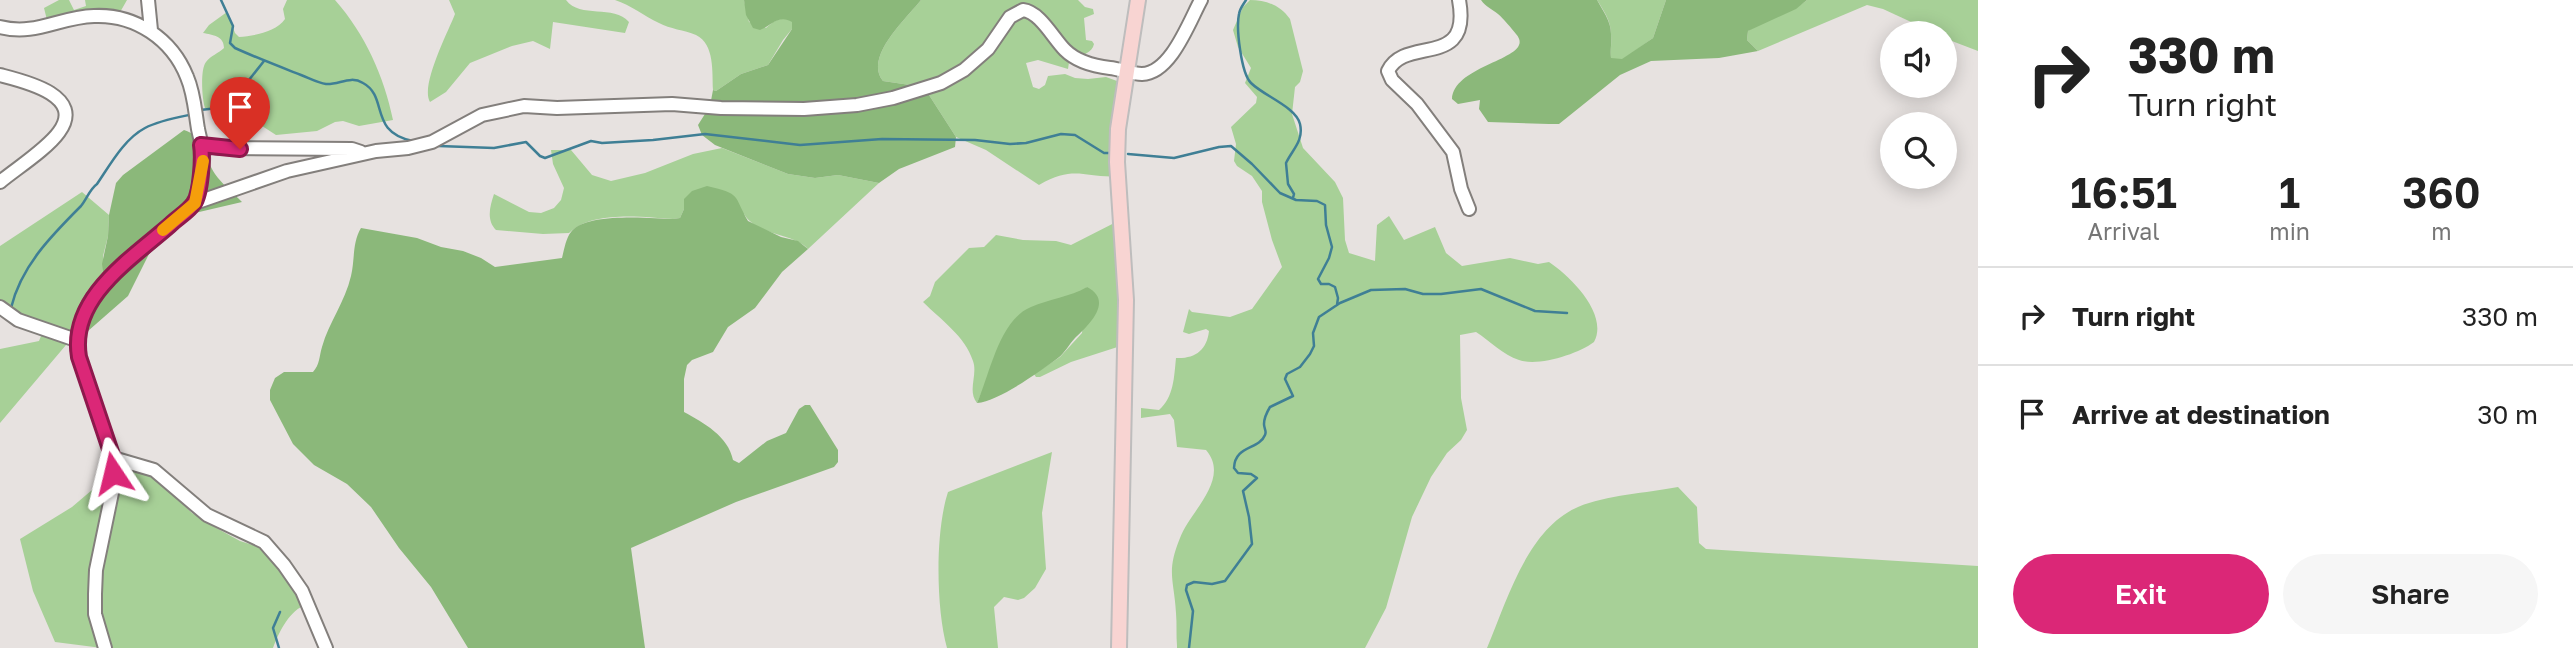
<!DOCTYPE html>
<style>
body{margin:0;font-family:"Golos Text",sans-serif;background:#f6f6f6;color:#222;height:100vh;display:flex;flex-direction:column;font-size:26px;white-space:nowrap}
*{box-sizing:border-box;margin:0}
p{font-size:23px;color:#767676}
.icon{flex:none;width:38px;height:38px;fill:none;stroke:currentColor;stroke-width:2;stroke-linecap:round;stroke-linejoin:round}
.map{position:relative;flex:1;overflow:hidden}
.details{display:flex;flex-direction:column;background:#fff;width:595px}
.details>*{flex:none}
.guide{background:#fff;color:#222;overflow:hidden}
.tools{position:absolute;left:1880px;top:21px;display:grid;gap:14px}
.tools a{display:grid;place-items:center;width:77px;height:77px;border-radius:50%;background:#fff;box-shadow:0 4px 18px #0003;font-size:35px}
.pin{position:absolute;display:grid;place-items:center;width:60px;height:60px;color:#fff;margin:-72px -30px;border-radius:50% 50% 50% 0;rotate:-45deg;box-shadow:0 0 7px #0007}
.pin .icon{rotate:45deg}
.me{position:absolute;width:77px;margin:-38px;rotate:350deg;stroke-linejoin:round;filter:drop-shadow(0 0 5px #0008)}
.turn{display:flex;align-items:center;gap:24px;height:147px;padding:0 35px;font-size:32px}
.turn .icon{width:91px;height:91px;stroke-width:2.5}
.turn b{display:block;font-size:49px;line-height:60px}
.eta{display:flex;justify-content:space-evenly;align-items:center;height:119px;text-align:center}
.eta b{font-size:42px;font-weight:600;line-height:49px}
.primary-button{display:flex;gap:14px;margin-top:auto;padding:14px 35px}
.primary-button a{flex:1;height:80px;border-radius:42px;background:#db2777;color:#fff;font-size:28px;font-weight:600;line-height:80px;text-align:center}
.primary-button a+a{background:#f6f6f6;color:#222}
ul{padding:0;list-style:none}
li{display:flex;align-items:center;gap:21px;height:98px;padding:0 35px;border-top:2px solid #e0e0e0}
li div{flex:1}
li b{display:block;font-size:26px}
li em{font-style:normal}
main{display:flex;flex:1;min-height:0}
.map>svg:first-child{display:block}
.green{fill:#a7d097}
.forest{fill:#8bb87a}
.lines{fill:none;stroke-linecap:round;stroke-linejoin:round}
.stream{stroke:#3f7f95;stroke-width:2.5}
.minor-casing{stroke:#837f7c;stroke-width:16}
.major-casing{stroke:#bebdbd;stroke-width:18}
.minor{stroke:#fff;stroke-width:12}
.major{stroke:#f8d4d2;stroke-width:14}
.route-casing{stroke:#8e194d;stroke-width:18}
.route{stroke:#db2777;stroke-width:12}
.slow{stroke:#f59e0b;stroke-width:12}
</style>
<main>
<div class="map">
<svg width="1978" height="648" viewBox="0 0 1978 648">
<rect width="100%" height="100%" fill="#e7e2e0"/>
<path class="green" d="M59 0H69L74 10 86 6 85 0H127L115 21 104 20 49 28 44 8Z
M287 0H335C365 34 384 76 393 120L359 126 343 121 335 122 317 131 276 135 259 124 252 102 241 87C231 97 220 111 205 108 202 100 200 69 206 62 210 56 219 53 224 48 224 36 213 35 203 33L209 25 227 12 235 33 239 37C254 36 276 32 285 19L283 9Z
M449 0H566C580 19 614 4 629 22L625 33 553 22 550 49 533 41 512 46 470 63 446 92 430 102C420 86 448 32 455 14Z
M615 0H744L749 22 766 28C775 20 781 16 792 21V29L783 40 768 65 741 74 716 91 713 90C712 73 715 44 696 35 684 30 670 29 659 23 644 16 631 5 615 0Z
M921 0H1078L1085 7 1093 9 1094 14 1084 18 1086 40 1092 41 1094 44C1092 54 1078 58 1070 56L1068 69 1038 60 1026 63 1033 87 1039 89 1045 85 1048 76 1065 74 1075 78 1088 79 1106 77 1128 85 1121 176C1084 179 1076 164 1039 185L986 150 956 137 929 95 910 85 883 81C863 57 908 17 921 0Z
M1250 0C1266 0 1280 5 1290 19L1303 71 1300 82 1295 87 1292 114 1303 148 1335 182 1343 198 1345 240 1349 253 1375 261 1377 225 1389 216 1404 240 1435 227 1446 253 1462 266 1510 258 1538 264 1549 262C1570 276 1609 314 1594 342 1578 354 1538 367 1519 360 1503 355 1490 341 1476 332L1460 335 1461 398 1467 430 1461 440 1447 453 1431 477 1412 517 1386 608 1365 648H1177V646C1176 635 1177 624 1176 613 1174 579 1166 572 1180 538 1190 511 1231 479 1206 450L1177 447 1174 420 1170 414 1141 418V408L1159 410C1174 397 1174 377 1176 358 1195 359 1207 350 1209 331L1206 329 1189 334 1183 332 1189 309 1192 312 1230 317 1252 309 1282 267 1272 240 1262 202V191L1252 176 1237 166 1234 161 1236 144 1231 127 1256 103 1257 97 1245 83 1251 68 1238 47 1233 30 1243 7Z
M1597 0H1666L1653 38 1622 60 1611 59C1610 50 1612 43 1611 34 1611 21 1604 11 1597 0Z
M1807 0H1978V51L1944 38V33H1935L1883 9 1867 5 1758 51 1747 40 1748 31C1767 18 1789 15 1807 0Z
M722 148 788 174 815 178 838 175 879 183 808 249C794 233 757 236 744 214L684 209 680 218 673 219C644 217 592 210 569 233L543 234 496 230C486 220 490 206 494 194L529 212 541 213 554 208 561 200 564 188 553 164 551 150H571L592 175 611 181 645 173 693 154Z
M82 192 109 215 108 236 103 256 105 284 87 318 88 331 72 344 66 345 0 423V349L39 341 41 336 0 309V246Z
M1126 217 1134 291 1133 342 1071 362 1040 377H1036L1034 374 1060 357 1082 333 1087 287 989 376 977 403C967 391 978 375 973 361 965 336 941 320 923 302L930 296 935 282 969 248 984 247 996 235 1023 240 1056 241 1071 245Z
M1052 452 1042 513 1046 569 1035 588 1024 598 1018 600 1004 597 994 607 998 648H947C936 608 935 532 948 492Z
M113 464 155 477 192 513 209 524 240 541 259 547 270 555 307 604C289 611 280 630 273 648H102L55 642 33 591 20 539 72 507 99 484Z
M1678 487 1697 507 1699 543 1706 549 1978 566V648H1487C1507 601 1527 529 1578 507 1606 495 1647 493 1678 487Z"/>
<path class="forest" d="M744 0H921C908 17 863 57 883 81L910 85 929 95 956 137 955 147 899 169 879 183 838 175 815 178 788 174 715 145 702 135 698 125 710 106 713 90 716 91 741 74 768 65 792 29V22C779 14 772 25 760 30L753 28 746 15Z
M1481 0H1597C1603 11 1611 21 1611 34 1612 42 1610 49 1611 58L1622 59 1653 38 1666 0H1807L1796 9 1748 31 1747 40 1758 51 1719 58 1651 61 1620 75 1559 124H1549L1488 122 1479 109 1480 100 1458 104 1452 99C1454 63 1538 59 1516 34 1511 28 1504 19 1498 14 1492 9 1486 7 1481 0Z
M184 130C203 135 205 159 215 174 222 184 233 193 242 202L182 216 154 244 128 296 88 331 87 318 105 284 102 264 108 236 109 215 116 183 123 175Z
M707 186C742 194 733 195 748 221L781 237 798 241 808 249 782 272 755 308 728 327 713 352 692 360 687 365 684 379V412C704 423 728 436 733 460L739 463 767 441 786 433 799 409 805 405H810L838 450V462L834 467 736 502 631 548 645 648H468L431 587 399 548 371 507 347 484 314 465 293 444 270 400V390L275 378 284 372H313C320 364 319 357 322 347 329 322 345 302 351 276 355 260 352 243 361 228L417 238 441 247 463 251 481 258 495 267 562 258C564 250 566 238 571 232 585 212 651 218 673 219L680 218 684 209V199L692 191Z
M1087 287C1114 301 1089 325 1075 338 1069 344 1065 353 1058 358 1039 372 999 401 977 403 990 374 999 320 1031 307 1049 299 1070 297 1087 287Z"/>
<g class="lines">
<path class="stream" d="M221 0 233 26 230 43 235 48C257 58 278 66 301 75 309 78 318 83 326 84 339 85 350 75 363 83 389 97 368 132 413 141
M1246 0C1243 5 1240 8 1239 14 1236 28 1241 73 1251 83 1264 96 1296 107 1300 124 1304 141 1292 150 1286 163L1288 184 1294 194 1293 198
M200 110 218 108 245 85 264 61
M439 146 494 148 526 142 540 156 545 158 591 141 602 143 653 140 705 134 800 145 882 139 975 140 1010 144 1026 143 1061 134 1075 135 1104 153H1113
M1128 154 1174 158 1219 147 1231 146 1252 164 1280 193 1296 200 1317 201 1325 205 1326 225 1332 247 1329 258 1318 279 1321 284H1329L1335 287 1338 298 1337 305
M11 308C21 266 52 235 81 206 87 199 89 190 97 184 110 165 124 139 145 128 158 121 174 118 189 115
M279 648 273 628 280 612
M1189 648 1193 611 1186 590 1187 585 1194 582 1212 584 1225 581 1252 544 1249 517 1243 491 1257 478 1251 474 1238 473 1234 468C1235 445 1259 450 1265 435 1267 431 1264 429 1264 424 1264 418 1267 412 1270 407L1293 396 1285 379 1287 374 1300 367 1310 354 1314 346 1313 333 1319 317 1340 303 1371 290 1405 289 1423 294H1441L1481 289 1535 311 1567 313"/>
<defs>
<path id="minor" d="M148 0 151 30
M1459 0C1472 70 1405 35 1388 71L1392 80 1417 104 1453 152 1461 189 1469 209
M0 27C36 36 59 17 94 16 135 14 172 39 187 77 194 93 195 111 198 129 200 139 204 151 203 161 202 174 198 189 195 203
M0 75C23 81 86 95 59 132 47 149 17 168 0 182
M201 145 221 148 352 149 361 152
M0 307 18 320 76 340
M113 458 154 470 207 515 264 542 284 565 302 591 326 648
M105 648 95 614V594L96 570 113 488V458L79 357 76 340 86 309 93 297 112 276 195 203 287 171 376 151 408 148 432 142 482 115 524 106 557 108 672 104 721 108 804 109 857 105 893 98 941 83 964 70 988 49 1010 17 1023 10C1040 12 1053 38 1065 50 1077 62 1093 66 1110 68 1120 69 1132 74 1142 74 1171 73 1189 22 1201 0"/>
<path id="major" d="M1119 648 1126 300 1117 162 1118 129 1138 0"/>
</defs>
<use href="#minor" class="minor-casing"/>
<use href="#major" class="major-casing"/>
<use href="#minor" class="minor"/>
<use href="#major" class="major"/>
</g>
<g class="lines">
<defs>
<path id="route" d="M113 473V458L79 357C69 298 131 259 170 225 177 218 189 211 194 203 201 193 203 157 201 145L240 149"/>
</defs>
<use href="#route" class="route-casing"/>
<use href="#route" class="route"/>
<path class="slow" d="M163 230 195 203 203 161"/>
</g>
</svg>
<div class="tools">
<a><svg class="icon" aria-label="sound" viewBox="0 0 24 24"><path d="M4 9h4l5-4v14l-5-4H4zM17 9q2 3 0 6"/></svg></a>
<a><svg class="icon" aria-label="search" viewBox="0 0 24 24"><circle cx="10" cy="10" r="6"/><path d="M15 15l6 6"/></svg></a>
</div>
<div class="pin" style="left:240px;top:149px;background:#d93025"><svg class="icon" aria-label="arrive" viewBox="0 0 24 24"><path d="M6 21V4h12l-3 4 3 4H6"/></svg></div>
<svg class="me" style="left:113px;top:473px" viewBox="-20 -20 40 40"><path d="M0-17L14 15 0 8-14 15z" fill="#db2777" stroke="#fff" stroke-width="4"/></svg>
</div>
<section class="details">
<div class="guide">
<div class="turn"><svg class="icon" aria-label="right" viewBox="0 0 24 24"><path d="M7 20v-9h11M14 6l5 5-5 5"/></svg><div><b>330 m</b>Turn right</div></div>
</div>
<div class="eta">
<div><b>16:51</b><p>Arrival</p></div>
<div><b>1</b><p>min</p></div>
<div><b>360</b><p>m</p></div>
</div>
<ul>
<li><svg class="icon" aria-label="right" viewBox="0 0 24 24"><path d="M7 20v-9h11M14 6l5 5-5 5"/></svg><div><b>Turn right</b></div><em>330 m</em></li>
<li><svg class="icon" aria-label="arrive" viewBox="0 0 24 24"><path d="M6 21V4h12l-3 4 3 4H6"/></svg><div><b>Arrive at destination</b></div><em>30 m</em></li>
</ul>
<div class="primary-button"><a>Exit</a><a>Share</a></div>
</section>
</main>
